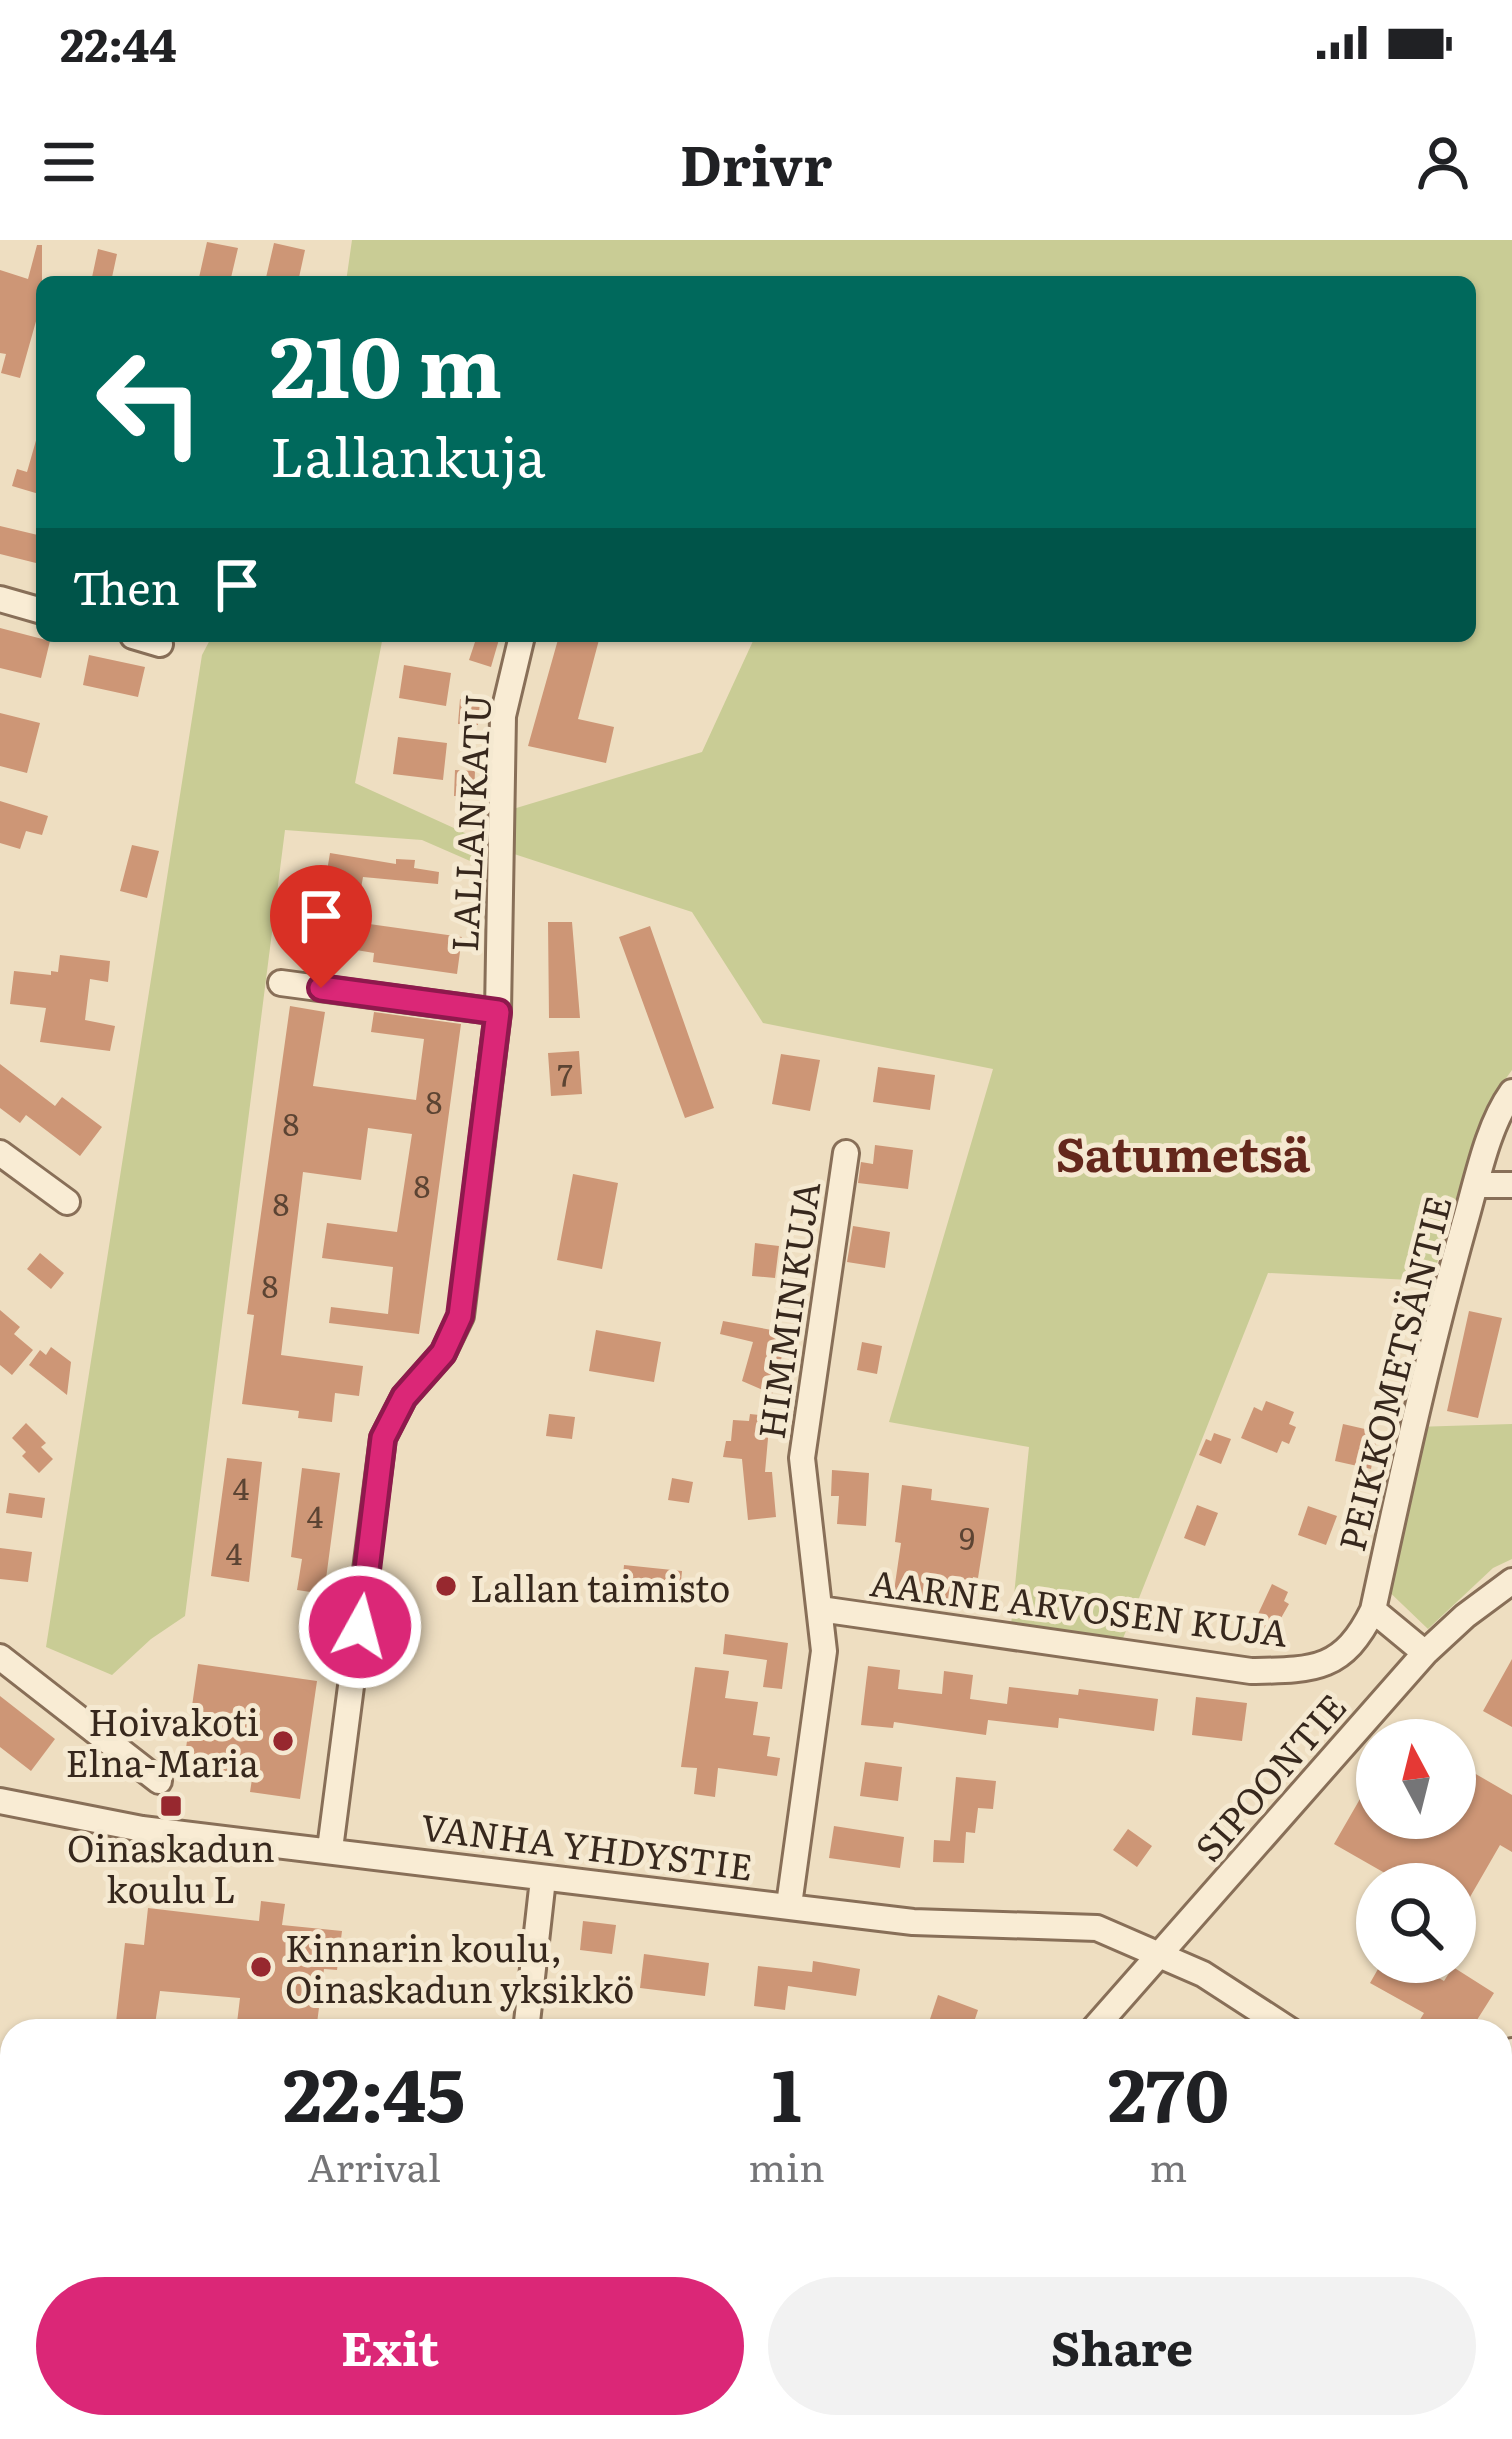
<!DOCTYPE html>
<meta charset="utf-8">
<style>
body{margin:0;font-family:Literata,serif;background:#f2f2f2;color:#202124;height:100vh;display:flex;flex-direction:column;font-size:45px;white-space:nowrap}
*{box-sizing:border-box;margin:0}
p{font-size:39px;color:#757577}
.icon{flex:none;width:66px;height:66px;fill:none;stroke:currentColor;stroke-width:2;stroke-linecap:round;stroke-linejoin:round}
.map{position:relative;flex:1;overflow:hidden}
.sheet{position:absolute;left:0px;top:1779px;width:1512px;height:420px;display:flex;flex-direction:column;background:#fff;border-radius:36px 36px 0 0;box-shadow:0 3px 9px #0004}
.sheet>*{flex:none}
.top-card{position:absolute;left:36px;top:36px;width:1440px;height:366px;border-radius:18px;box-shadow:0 3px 9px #0004;background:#00695c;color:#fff;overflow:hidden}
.needle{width:78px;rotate:353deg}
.buttons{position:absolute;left:1356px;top:1479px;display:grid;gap:24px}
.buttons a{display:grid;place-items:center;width:120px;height:120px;border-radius:50%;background:#fff;box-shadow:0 3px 9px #0004;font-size:60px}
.pin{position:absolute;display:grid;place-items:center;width:102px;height:102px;color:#fff;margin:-123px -51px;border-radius:50% 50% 50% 0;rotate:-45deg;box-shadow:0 0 12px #0007}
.pin .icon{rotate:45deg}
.me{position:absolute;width:132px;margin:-66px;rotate:7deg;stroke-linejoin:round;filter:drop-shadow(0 0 9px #0008)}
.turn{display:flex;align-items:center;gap:42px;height:252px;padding:0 36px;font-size:54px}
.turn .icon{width:156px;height:156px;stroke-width:2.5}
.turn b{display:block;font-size:84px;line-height:102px}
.then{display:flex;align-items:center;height:114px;padding:0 36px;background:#0003;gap:24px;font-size:45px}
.eta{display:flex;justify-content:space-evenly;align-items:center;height:204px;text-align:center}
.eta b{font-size:72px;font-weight:700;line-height:84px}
.primary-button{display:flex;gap:24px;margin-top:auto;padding:24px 36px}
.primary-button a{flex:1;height:138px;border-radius:72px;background:#db2777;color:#fff;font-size:48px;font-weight:700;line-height:138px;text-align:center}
.primary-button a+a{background:#f2f2f2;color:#202124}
.status{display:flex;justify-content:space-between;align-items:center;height:84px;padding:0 60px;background:#fff;direction:ltr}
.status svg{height:33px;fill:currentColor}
header{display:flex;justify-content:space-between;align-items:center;height:156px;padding:0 36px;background:#fff;font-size:54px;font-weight:700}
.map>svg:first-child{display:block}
.green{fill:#c9cc95}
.building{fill:#cd9676}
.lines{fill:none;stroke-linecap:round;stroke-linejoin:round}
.minor-casing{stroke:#886f58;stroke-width:30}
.minor{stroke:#f9ecd4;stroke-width:24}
.rail{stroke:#37281d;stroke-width:6;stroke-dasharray:21 21;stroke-linecap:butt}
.route-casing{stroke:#8e194d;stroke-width:30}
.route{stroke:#db2777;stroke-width:21}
.poi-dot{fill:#97282f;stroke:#f5e9d1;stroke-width:4.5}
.labels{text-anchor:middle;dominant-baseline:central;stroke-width:10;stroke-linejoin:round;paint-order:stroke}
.number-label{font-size:30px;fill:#5c4433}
.street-label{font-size:36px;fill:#37281d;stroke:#f5e9d1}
.poi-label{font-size:36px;fill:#37281d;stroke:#f5e9d1;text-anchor:start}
.district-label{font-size:48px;font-weight:bold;fill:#64271c;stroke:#f5e9d1}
</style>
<div class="status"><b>22:44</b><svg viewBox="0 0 49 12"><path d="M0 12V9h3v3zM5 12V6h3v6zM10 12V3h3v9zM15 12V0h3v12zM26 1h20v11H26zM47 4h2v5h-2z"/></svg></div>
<header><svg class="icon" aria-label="menu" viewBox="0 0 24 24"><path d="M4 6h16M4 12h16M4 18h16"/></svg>Drivr<svg class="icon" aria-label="person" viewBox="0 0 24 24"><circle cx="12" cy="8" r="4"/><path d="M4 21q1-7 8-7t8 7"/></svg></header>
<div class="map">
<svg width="1512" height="2199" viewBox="0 0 1512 2199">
<rect width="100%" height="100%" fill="#eedec1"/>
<path class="green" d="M352 0H1512V830L1492 858 1431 1041 1268 1033 1118 1411 1010 1395 1029 1207 889 1182 993 829 763 783 692 672 511 613 513 569 702 512 753 401 849 396H1470V42H346Z
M212 396H383L355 543 478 599 477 624 422 600 285 590 185 1376 151 1399 112 1435 46 1407 202 415Z
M1512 1184V1319L1493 1328 1428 1389 1379 1342 1414 1187Z
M0 1842 12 1853V2187H116L120 2199H0Z"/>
<path class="building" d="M207 2 238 8 230 42H198Z
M274 3 305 10 298 42H265Z
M37 5H42V60L20 138 1 133 6 114 0 113V30L28 39Z
M98 9 117 14 111 42H91Z
M37 197 42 198 39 254 12 246 17 229 27 232Z
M0 286 42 296 36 323 0 314Z
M0 388 50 401 41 438 0 428Z
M477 396H500L491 427 469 420Z
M559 396H600L578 479 614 487 606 523 528 506Z
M89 415 145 427 138 457 83 445Z
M404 425 451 433 446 466 399 458Z
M460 459 480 461 478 485 458 484Z
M0 473 40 483 27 533 0 526Z
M398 497 447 503 443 540 393 534Z
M455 530 475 531 474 557 454 556Z
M0 561 48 576 42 595 26 591 20 609 0 603Z
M132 605 159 611 147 658 120 651Z
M330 613 396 624V619L415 620 414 628 439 632 438 644 363 637 355 682 462 697 457 734 373 722 374 713 315 703Z
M548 682H572L580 778H549Z
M650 686 714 868 685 878 619 697Z
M60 715 110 721 108 742 90 739 85 780 115 786 110 811 40 802 46 768 10 764 14 731 51 735V731L58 732Z
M290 766 325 772 313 846 416 860 424 799 371 792 374 772 461 784 419 1094 329 1083 331 1067 388 1074 393 1027 322 1018 327 983 397 992 412 894 368 888 361 940 303 932 281 1115 363 1126 359 1156 335 1153 332 1182 298 1178 299 1171 242 1164 254 1075 247 1074Z
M579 811 582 854 551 856 548 813Z
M781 814 820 820 810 871 772 864Z
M0 824 55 866 62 857 102 887 80 916 26 875 20 883 0 868Z
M878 827 935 835 930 870 873 862Z
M875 905 913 910 908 949 858 943 861 922 873 924Z
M573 934 618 943 602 1029 557 1020Z
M853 986 890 992 885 1028 847 1022Z
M755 1003 779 1006 775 1038 752 1036Z
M40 1013 64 1033 51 1049 27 1029Z
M0 1070 20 1087 14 1094 33 1110 12 1135 0 1125Z
M1469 1071 1502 1078 1478 1178 1447 1171Z
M723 1081 788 1093 772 1154 742 1141 753 1102 720 1094Z
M596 1090 661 1102 654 1142 589 1131Z
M862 1102 882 1106 877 1134 857 1130Z
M51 1107 71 1122 67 1155 29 1125 40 1110 46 1115Z
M1266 1161 1294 1172 1289 1184 1296 1187 1289 1204 1282 1201 1277 1213 1241 1198 1254 1167 1262 1171Z
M549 1174 575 1177 572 1199 546 1196Z
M750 1174 770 1176 765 1232H772L776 1277 748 1280 742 1219 723 1217 726 1201H731L733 1180 749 1181Z
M26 1183 46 1203 41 1207 53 1219 39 1233 22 1216 26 1212 12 1198Z
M1343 1184 1378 1192 1371 1229 1335 1221Z
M1214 1193 1231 1199 1221 1224 1199 1215 1206 1199 1211 1201Z
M227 1218 262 1222 249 1342 211 1336Z
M302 1228 340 1233 324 1354 297 1350 302 1319 291 1317Z
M832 1230 869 1233 866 1286 837 1284 839 1256H831Z
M672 1238 693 1242 689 1263 668 1260Z
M902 1245 932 1249 931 1260 989 1268 978 1338 973 1337 969 1363 894 1351 901 1303 895 1302Z
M9 1253 45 1258 42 1278 6 1273Z
M1197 1265 1218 1273 1205 1306 1184 1298Z
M1308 1266 1337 1276 1326 1305 1298 1295Z
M0 1308 32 1312 28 1342 0 1339Z
M624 1325 682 1331 680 1352 622 1347Z
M1272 1344 1288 1352 1284 1361 1289 1364 1272 1394 1253 1385Z
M725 1394 788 1403 782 1449 763 1447 767 1420 723 1414Z
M1512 1419V1487L1483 1471Z
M198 1424 317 1441 300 1559 250 1552 252 1539 183 1529Z
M868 1426 900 1430 898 1449 942 1454 944 1431 973 1435 970 1459 1007 1464 1009 1447 1078 1455 1079 1449 1158 1459 1154 1491 1059 1478 1058 1488 988 1480 986 1495 894 1482 893 1488 861 1485Z
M695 1427 729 1431 725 1458 758 1462 753 1495 770 1497 767 1516 780 1518 777 1536 718 1528 715 1557 694 1554 697 1528 681 1527Z
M0 1456 55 1499 31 1531 0 1507Z
M1196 1457 1247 1463 1242 1501 1192 1495Z
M865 1522 902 1527 898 1561 860 1556Z
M1455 1522 1512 1555V1612L1500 1605 1455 1683V1644H1404L1334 1604 1364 1552 1377 1559V1578H1455Z
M956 1537 996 1541 993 1569 978 1568 975 1593 966 1592 964 1623 933 1622 934 1600 950 1601Z
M834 1586 904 1597 900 1628 829 1618Z
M1128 1589 1152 1606 1137 1627 1113 1610Z
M261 1661 285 1664 282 1685 342 1691 337 1730 324 1729 316 1791H236L240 1758 160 1751 154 1791H115L125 1703 144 1705 148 1668 259 1681Z
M583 1681 616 1685 612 1714 580 1710Z
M644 1714 709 1723 705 1756 640 1748Z
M813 1721 860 1729 856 1756 788 1746 785 1770 754 1766 758 1726 812 1732Z
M1382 1722H1411L1444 1741 1453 1727 1494 1753 1470 1791H1413L1424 1773 1370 1743Z
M938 1755 978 1770 971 1791 930 1779Z"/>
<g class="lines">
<defs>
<path id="minor" d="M0 359 42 371
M133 396 160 404
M281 743 498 772
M0 913 67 962
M1476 945H1512
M820 1369 1251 1431C1314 1430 1343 1431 1373 1370
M1425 1413 1373 1370C1401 1240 1429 1110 1465 982 1477 941 1487 887 1512 852
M0 1417 159 1541
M0 1561 142 1589 913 1682 1097 1688 1203 1734 1291 1791
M330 1609 383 1198 404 1157 443 1113 461 1076 498 772 503 476 522 396
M789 1665 824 1411 802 1218 846 913
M526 1791 543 1639
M1092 1791 1425 1413 1465 1376 1512 1341
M1500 1828 1512 1811
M1500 1923 1512 1930
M267 2187 274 2199
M476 2199 477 2187
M709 2199 720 2187
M1021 2199 1031 2187"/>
</defs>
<use href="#minor" class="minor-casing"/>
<use href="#minor" class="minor"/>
<path class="rail" d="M1500 2199 1512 2168"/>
</g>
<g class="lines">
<defs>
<path id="route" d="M321 748 498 772 460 1076 443 1113 404 1157 383 1198 360 1387"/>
</defs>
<use href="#route" class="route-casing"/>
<use href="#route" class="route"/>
</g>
<g class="poi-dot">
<circle cx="446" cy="1346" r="12"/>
<circle cx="283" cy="1501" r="12"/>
<rect x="159" y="1554" width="24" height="24" rx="6"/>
<circle cx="261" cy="1727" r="12"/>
</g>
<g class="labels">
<g class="number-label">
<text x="565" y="834">7</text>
<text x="434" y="861">8</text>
<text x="291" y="883">8</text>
<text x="422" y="945">8</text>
<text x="281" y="963">8</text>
<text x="270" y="1045">8</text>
<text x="241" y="1247">4</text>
<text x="315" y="1275">4</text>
<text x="967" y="1297">9</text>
<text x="234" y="1312">4</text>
</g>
<g class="street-label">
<text transform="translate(469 583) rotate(-87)">LALLANKATU</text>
<text transform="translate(787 1070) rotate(-82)">HIMMINKUJA</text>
<text transform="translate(1393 1133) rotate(-76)">PEIKKOMETSÄNTIE</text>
<text transform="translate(1079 1366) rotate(7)">AARNE ARVOSEN KUJA</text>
<text transform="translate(1269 1536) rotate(-49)">SIPOONTIE</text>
<text transform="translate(587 1605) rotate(7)">VANHA YHDYSTIE</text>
</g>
<g class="poi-label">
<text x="470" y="1346">Lallan taimisto</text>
<text x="259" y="1480" text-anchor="end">Hoivakoti<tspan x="259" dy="41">Elna-Maria</tspan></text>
<text x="171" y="1606" text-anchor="middle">Oinaskadun<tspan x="171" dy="41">koulu L</tspan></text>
<text x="285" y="1706">Kinnarin koulu,<tspan x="285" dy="41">Oinaskadun yksikkö</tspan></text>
</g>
<g class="district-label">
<text x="1183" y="911">Satumetsä</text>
</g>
</g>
</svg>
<div class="buttons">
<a><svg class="needle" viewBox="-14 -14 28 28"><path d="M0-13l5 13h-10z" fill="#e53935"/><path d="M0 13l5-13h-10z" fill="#757577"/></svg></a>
<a><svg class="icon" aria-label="search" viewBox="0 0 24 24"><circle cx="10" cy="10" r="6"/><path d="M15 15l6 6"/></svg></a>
</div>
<div class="pin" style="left:321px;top:748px;background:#d93025"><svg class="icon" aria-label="arrive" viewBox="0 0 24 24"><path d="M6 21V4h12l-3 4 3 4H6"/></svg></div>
<svg class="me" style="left:360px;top:1387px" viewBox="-20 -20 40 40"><circle r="17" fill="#db2777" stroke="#fff" stroke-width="3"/><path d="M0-11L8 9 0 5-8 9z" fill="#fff"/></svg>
<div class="top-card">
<div class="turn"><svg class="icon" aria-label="left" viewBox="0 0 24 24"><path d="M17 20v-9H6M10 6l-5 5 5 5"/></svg><div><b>210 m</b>Lallankuja</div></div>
<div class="then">Then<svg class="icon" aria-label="arrive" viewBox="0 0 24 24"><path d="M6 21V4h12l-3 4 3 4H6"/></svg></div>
</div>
<section class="sheet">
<div class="eta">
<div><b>22:45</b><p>Arrival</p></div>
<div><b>1</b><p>min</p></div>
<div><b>270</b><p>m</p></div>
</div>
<div class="primary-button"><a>Exit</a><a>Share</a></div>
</section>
</div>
